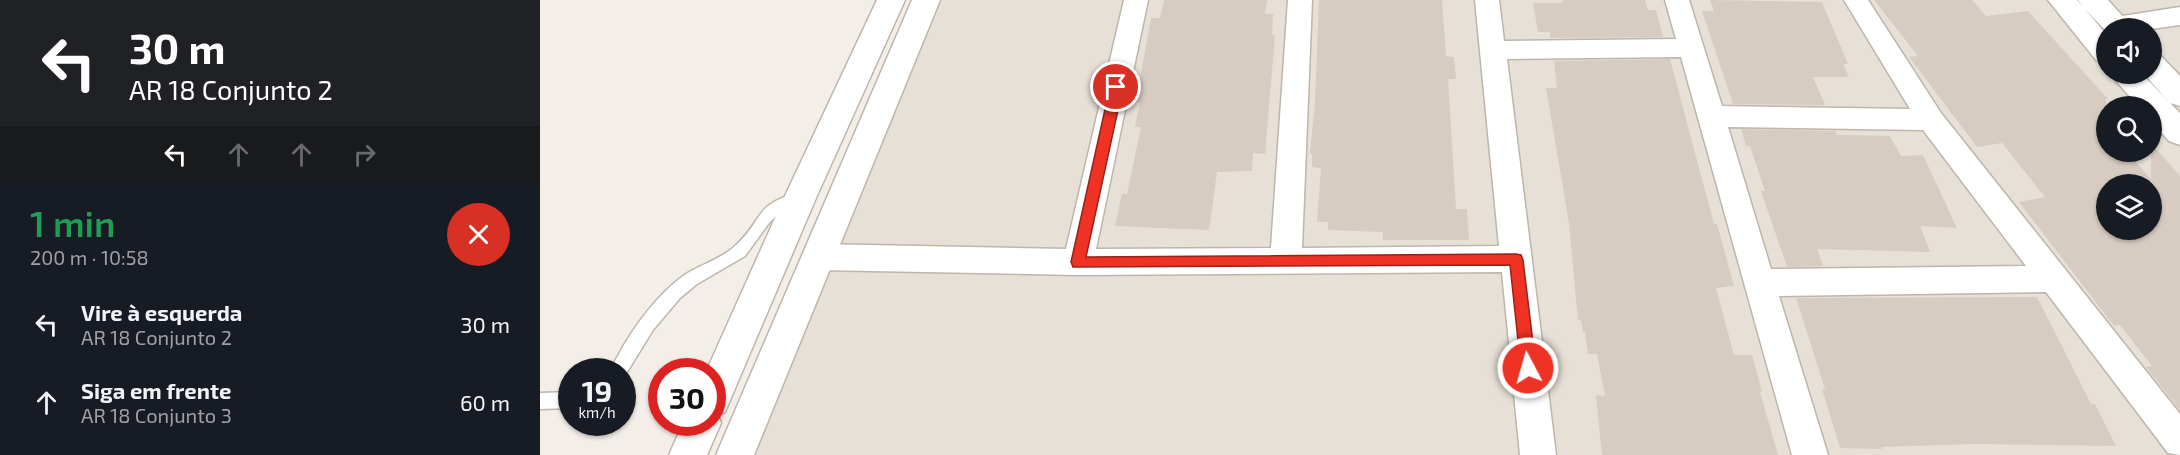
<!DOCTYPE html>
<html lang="pt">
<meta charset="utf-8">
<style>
body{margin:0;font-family:"Exo 2",sans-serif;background:#20242c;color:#f1f3f6;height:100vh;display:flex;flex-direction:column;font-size:22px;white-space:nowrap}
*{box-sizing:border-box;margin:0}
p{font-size:20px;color:#9ea1a6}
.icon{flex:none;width:33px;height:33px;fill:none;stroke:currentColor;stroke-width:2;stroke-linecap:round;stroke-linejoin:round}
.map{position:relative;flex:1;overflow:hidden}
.side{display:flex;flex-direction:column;background:#171b24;width:540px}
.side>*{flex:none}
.banner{background:#202124;color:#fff;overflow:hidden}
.tools{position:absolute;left:1556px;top:18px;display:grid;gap:12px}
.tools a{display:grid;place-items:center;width:66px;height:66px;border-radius:50%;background:#171b24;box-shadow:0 2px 4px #0004;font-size:30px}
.speed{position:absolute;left:18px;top:358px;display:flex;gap:12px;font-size:30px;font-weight:700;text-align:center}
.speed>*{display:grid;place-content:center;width:78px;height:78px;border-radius:50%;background:#171b24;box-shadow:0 2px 4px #0004;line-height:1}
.speed small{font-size:15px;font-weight:400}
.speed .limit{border:9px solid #d22;background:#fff;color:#111}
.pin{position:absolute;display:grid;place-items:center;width:51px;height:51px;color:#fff;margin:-26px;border:3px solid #fff;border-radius:50%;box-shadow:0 2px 6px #0007}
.me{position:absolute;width:66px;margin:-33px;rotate:354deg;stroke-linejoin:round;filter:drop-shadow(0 0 4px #0008)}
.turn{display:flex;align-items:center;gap:21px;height:126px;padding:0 30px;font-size:27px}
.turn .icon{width:78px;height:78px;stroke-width:2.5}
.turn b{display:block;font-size:42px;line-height:51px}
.lanes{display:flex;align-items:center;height:57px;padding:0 30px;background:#0003;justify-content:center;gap:30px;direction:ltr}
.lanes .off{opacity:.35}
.round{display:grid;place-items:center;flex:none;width:63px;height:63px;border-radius:32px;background:#20242c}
.summary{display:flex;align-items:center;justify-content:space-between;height:102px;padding:0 30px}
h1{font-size:36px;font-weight:600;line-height:45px;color:#1e9e55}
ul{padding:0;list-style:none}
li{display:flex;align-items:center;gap:18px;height:78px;padding:0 30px}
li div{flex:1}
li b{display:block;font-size:22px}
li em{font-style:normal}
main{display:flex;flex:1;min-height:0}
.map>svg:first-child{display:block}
.residential{fill:#e6e0d6;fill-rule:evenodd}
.building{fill:#d7ccc1;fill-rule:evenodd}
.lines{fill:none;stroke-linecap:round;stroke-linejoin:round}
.service-casing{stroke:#beb5ab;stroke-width:3}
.minor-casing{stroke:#beb5ab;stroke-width:3}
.tertiary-casing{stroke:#beb5ab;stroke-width:3}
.service{fill:#fff;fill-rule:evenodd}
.minor{fill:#fff;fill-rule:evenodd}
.tertiary{fill:#fff;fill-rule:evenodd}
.route{fill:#ee3224;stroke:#9b2017;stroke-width:1.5}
</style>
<main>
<section class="side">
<div class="banner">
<div class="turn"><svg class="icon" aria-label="left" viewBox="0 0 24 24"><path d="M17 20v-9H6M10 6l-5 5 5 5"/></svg><div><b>30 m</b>AR 18 Conjunto 2</div></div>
<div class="lanes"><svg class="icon" aria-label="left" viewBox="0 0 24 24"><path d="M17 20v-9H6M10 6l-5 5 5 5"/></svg><svg class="icon off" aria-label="ahead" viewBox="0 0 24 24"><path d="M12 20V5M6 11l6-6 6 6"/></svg><svg class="icon off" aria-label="ahead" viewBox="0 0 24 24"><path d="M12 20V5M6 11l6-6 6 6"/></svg><svg class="icon off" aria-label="right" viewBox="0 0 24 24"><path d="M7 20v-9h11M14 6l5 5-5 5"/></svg></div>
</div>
<div class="summary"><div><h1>1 min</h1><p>200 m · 10:58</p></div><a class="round" style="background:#d93025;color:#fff"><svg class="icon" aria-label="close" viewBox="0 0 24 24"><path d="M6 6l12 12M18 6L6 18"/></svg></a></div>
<ul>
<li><svg class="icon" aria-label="left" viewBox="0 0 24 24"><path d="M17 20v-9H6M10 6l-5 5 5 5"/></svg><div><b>Vire à esquerda</b><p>AR 18 Conjunto 2</p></div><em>30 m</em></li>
<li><svg class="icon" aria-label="ahead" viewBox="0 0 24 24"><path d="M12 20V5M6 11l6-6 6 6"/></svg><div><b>Siga em frente</b><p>AR 18 Conjunto 3</p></div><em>60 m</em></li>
</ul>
</section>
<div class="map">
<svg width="1640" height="455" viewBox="0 0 1640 455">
<rect width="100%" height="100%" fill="#f3efe8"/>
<path class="residential" d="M386 0H1640V455H195ZM1566 28H1611V74H1566ZM1566 106H1611V152H1566ZM1566 184H1611V230H1566Z"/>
<path class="building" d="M624 0H727L725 14H733L732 35H735L725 154 713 153 712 171 677 172 669 230 575 226 582 194H587L601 127H595L600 102H596L611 18H620Z
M779 0H902L906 56 914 57 916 79H908L916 209H927L929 240H843V232L788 230V222H777L781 168 772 167V154L770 153 775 102Z
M1022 0H1105L1108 10H1116L1123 37 1010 38V32H998L993 3H1022Z
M1170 0 1282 2 1308 64H1303L1309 77H1273L1285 105 1193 104 1162 11H1174Z
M1334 0H1432L1446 16 1488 11 1568 99H1566V152H1587L1611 179V143L1640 176V410L1606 367 1612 366 1580 325 1574 326 1479 202 1505 197 1462 143 1437 147 1369 57 1378 56ZM1566 184H1611V230H1566Z
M1130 59 1174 224H1177L1194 286 1176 288 1194 355H1212L1222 392H1220L1238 455H1062L1056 395 1065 396 1057 354H1048L1045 332H1043L1041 320H1038L1029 223 1006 88H1017L1014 61Z
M1201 129 1295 131 1297 135 1350 136 1361 156 1383 155 1417 228 1380 226 1390 252 1277 249 1283 266 1247 267 1221 191H1225L1210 146H1206Z
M1497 297 1551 404H1555L1576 446 1431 444 1341 447 1342 449 1300 448 1282 389H1285L1256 298Z"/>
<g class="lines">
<defs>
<path id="service" d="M260 192 265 194 267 198 265 202 242 210 229 223 205 256 157 284 140 298 113 330 84 377 82 372H70C85 338 115 295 146 274 162 264 181 259 195 246 225 219 212 205 260 192Z
M32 392V408L0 409V393Z"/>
<path id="minor" d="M584 0H608L556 249 731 248 748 0H772L762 248 959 246 935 0H959L964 41 1136 39 1125 0H1149L1182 106 1370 109 1304 0H1328L1401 113 1640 414V455L1628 453 1506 292 1239 296 1288 455H1252L1141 57 967 59 1016 455H980L962 272 538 275 278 270 267 266 263 257 267 248 278 244 526 249ZM1188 127 1383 130 1486 266 1231 269Z
M1640 7V25L1611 29 1566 28V30L1563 26 1567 20 1576 17Z"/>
<path id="tertiary" d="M337 0H365L276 198 185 412 178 415 181 423 167 455H129L143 423H172V372H166L244 198Z
M372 0H400L214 455H176Z
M1508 0H1537L1542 6 1538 0H1568L1593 28H1566V31L1544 8 1566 34V63L1556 60Z
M1611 53 1621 56 1640 76V106L1630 103 1640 113V145L1629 141 1611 121V106H1598L1570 74H1602L1628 101 1604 74H1611Z"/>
</defs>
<use href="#service" class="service-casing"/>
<use href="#minor" class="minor-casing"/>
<use href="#tertiary" class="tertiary-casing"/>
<use href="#service" class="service"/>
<use href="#minor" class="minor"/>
<use href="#tertiary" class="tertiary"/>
</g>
<path class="route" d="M576 83 583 87 546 257 976 254 981 255 983 260 996 368 994 373 988 375 983 373 981 368 970 265 533 267 531 262 570 87Z"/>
</svg>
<div class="tools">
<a><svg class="icon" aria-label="sound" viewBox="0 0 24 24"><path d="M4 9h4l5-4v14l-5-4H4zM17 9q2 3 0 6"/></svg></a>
<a><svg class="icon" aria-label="search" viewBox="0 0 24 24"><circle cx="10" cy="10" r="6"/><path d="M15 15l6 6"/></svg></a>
<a><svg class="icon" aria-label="layers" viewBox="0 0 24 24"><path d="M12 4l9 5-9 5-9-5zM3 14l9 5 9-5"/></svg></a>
</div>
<div class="speed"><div>19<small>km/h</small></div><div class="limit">30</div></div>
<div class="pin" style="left:576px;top:87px;background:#d93025"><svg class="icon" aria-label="arrive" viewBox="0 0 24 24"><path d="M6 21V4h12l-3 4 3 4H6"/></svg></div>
<svg class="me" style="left:988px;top:368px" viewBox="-20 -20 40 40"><circle r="17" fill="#ee3224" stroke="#fff" stroke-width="3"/><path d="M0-11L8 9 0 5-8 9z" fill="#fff"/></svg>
</div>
</main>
